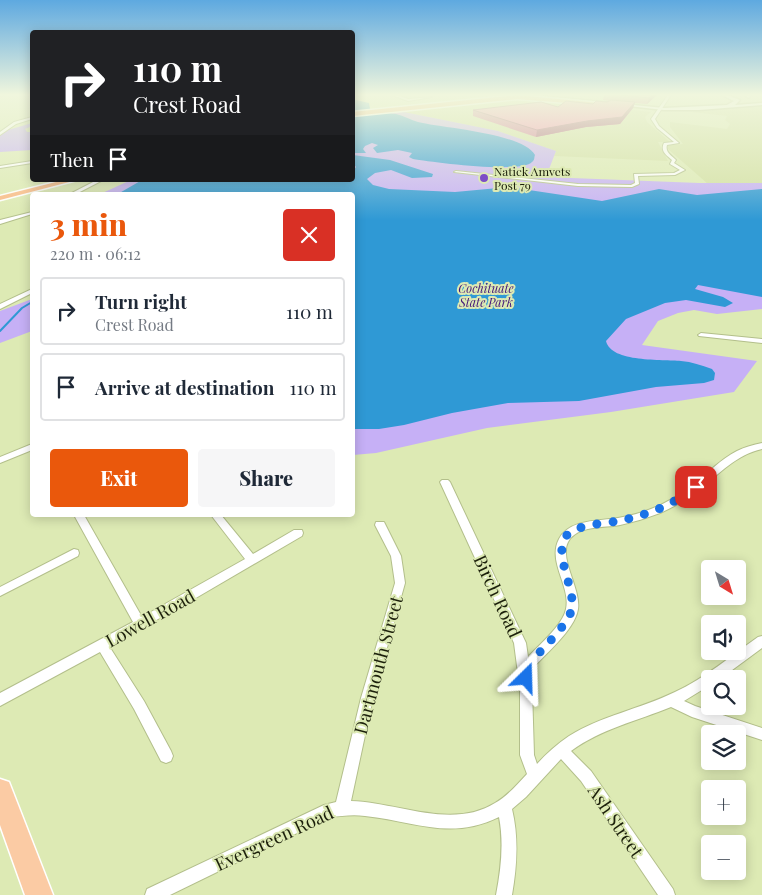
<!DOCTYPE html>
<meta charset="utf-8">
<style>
body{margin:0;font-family:"Playfair Display",serif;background:#f6f6f7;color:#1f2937;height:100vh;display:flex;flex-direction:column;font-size:19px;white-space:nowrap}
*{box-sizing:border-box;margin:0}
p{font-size:16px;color:#747a83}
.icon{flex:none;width:28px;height:28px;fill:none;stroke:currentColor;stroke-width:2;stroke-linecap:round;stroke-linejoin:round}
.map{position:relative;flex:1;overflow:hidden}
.details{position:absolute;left:30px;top:192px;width:325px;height:325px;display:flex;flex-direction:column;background:#fff;border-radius:5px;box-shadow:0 2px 12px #0003}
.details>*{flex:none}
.top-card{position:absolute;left:30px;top:30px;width:325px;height:152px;border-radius:5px;box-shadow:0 2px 12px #0003;background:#202124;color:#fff;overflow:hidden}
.needle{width:32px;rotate:142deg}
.controls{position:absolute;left:701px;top:560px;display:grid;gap:10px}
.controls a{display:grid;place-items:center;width:45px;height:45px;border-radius:5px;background:#fff;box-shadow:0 2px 12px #0003;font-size:25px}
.pin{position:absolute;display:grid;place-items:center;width:42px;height:42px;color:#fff;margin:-21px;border-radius:10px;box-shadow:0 2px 8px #0006}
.me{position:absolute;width:55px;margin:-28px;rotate:22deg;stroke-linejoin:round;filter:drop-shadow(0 0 4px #0008)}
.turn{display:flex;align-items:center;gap:18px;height:105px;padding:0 20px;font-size:22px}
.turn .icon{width:65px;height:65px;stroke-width:2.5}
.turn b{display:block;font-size:35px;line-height:42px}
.then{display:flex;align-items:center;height:48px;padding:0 20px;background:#0003;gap:10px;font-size:19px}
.round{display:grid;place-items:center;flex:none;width:52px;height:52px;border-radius:5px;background:#f6f6f7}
.headline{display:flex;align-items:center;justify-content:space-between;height:85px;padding:0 20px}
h1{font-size:30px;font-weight:800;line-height:38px;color:#ea580c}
.cta{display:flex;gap:10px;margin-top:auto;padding:10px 20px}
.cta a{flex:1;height:58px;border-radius:5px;background:#ea580c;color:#fff;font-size:20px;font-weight:800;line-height:58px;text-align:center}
.cta a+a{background:#f6f6f7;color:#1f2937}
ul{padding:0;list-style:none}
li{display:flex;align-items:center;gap:15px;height:68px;margin:0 10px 8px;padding:0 10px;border:2px solid #e0e1e3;border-radius:5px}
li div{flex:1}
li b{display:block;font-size:19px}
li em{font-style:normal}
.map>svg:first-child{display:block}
.built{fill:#d3e0a3}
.green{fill:#c6b0f6}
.water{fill:#2f99d5}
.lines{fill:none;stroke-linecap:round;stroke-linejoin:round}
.stream{stroke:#2f99d5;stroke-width:2}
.minor-casing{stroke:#b3bf8b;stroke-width:2}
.secondary-casing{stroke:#b3bf8b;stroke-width:3}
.primary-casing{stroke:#fff;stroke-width:3}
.trunk-casing{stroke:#fff;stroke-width:3}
.minor{fill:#fff;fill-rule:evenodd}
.secondary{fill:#fff;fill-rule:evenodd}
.primary{fill:#fbcba4;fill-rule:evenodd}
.trunk{fill:#faba86;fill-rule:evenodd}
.wall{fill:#d27a98}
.shaded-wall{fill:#ab637c}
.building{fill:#f48eb1;stroke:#ab637c}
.route{stroke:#1a73e8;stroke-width:9;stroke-dasharray:0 16.2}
.poi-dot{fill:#7d4ec6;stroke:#ddeab4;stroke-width:2}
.labels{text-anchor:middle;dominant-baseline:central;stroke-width:4;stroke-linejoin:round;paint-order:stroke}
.far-poi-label{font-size:12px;fill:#1c200b;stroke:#ddeab4;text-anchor:start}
.far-park-label{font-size:12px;font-style:italic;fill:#431678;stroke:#ddeab4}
.near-street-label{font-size:18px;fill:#1c200b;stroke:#ddeab4}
</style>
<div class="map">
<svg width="762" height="895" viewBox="0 0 762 895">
<rect width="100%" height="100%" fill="#ddeab4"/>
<path class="built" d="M510 98H534L651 112 645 117 647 122 670 142H658L668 161 554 156 556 151 498 131 399 111Z
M762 106V184H708L668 149V146L672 145 683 144 670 127V122L727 129 730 124 725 120 727 116 691 112Z"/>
<path class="green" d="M399 111 498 131 556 151 546 177 699 183H762V309L717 314 694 310 678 313 658 321 642 345 757 361 734 392 611 412 487 428 376 453 353 455 352 195H98L131 180H352L353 116Z
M32 123V126L25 129 27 132H32V150L0 152V135L8 130Z
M32 299V331L0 343V311Z"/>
<path class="water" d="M352 99 369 103 370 109C379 114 386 112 396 114 404 116 411 120 418 122 442 128 523 133 535 155 534 157 535 160 532 162 520 174 432 162 413 159L409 157 412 153 398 150 377 153 373 148 378 145 372 143 365 146 363 149 366 153H353V116L373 114 367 110 353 111Z
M353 155 390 160 433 174 432 177 412 178 391 170 375 173 367 179 373 185 389 189 455 192 509 187 602 201 659 189 697 195 762 189V297L698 285 695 289 723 297 733 303 725 307 686 300 665 303 626 319 606 341C611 363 663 359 681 361 692 362 701 365 712 369L715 373 714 380 704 383 656 387 579 401 508 403 452 413 404 425 379 429H353L352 195H116L142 180H352L353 171 356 167 353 163Z"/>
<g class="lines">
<path class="stream" d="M0 331 22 308 32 302"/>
<defs>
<path id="minor" d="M0 95H3L0 96Z
M392 95H397L408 99 432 97 408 101Z
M668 95H671L655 119 659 126 679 143 667 145C665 152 671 155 676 160L674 163 685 170 675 175 638 176 639 184 632 187 578 186 454 172 456 171 578 184 631 185 635 183 634 174 674 173 680 170 670 164 672 160C666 155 660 151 664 143L674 142 657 128 651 119Z
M748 95H751L749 98 746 97Z
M32 117V119L16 124 0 135V132L14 122Z
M32 161V163L0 168V166Z
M97 180H103L74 195H68Z
M32 212V214L0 224V220Z
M32 289V293L0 309V304Z
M701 333 762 339V343L699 336 698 335Z
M762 443V449C736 455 720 473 699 490 687 499 674 507 660 513 647 518 634 522 620 525 605 528 577 525 568 542 559 559 581 589 578 609 575 630 544 655 530 671L532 689 534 755 537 764C547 753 557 744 569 736 601 716 640 709 675 692 705 678 731 656 758 637L762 636V648L720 679H710V685L684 701 695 706 762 728V740L692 717 671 707C637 721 601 729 571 751L591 771 673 889 675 895H658L581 781 561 759 526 797 512 809C519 838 517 866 512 895H496C501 869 504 843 499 817 450 841 414 821 365 816 353 814 342 816 330 817L170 895H145L147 889 324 805 336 802 361 698 395 583 391 556 375 525 376 522H384L401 556 405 583 373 698 351 801C397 802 452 830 495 803 507 796 517 785 527 774L520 755V689L514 643 440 482 442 480H448L450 482 526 643 528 657C539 645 563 625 566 609 571 586 547 562 559 539 569 519 600 521 618 518 630 516 641 513 651 509 667 503 681 494 694 484 708 473 721 459 737 451 745 447 753 445 762 443Z
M32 444V450L0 463V457Z
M74 515H84L142 617 245 559 211 515H221L253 554 294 530H302L303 533 302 536 189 602 109 646 144 701 171 751 173 756 171 761 166 763 161 761 134 709 100 652 0 706V693L133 622Z
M74 549 78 550 79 553 78 556 0 596V587Z"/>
<path id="secondary" d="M531 95 664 108 727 105 734 101 722 95H727L740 100 735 105 762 103V105L699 110H664Z"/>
<path id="primary" d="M0 779 9 782 53 895H25L0 825Z"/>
<path id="trunk" d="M517 95 609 104 606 106 517 99 352 116V112Z
M64 180H77L0 200V196Z"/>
</defs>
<use href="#minor" class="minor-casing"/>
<use href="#secondary" class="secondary-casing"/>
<use href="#primary" class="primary-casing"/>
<use href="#trunk" class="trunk-casing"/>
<use href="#minor" class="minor"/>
<use href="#secondary" class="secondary"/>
<use href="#primary" class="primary"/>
<use href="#trunk" class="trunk"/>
</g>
<path class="wall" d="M604 95H657L647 104 635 103 633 108 620 124 586 127 536 137 473 116V110L558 107 593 104 609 101 603 100Z"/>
<path class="shaded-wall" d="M652 95H657L647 104 649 98Z
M635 102 633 108 620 124 586 127 536 137 537 130Z"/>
<path class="building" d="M621 95H652L649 98Z
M611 100 635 102 622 117 587 121 537 130 473 110 541 102 558 107 566 101 593 104 596 101 607 102Z"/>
<linearGradient id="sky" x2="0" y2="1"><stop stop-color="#5ea9e0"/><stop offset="0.43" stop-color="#f0f6dd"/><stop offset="1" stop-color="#f0f6dd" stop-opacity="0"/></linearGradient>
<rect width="762" height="220" fill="url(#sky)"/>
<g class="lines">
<path class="route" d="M526 678 525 668C537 654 569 625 572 608 575 587 551 550 568 534 582 523 607 524 623 520 650 514 674 504 696 487"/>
</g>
<circle class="poi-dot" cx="484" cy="178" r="5"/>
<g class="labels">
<g class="far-poi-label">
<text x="494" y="171">Natick Amvets<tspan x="494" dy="14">Post 79</tspan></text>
</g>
<g class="far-park-label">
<text x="486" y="288">Cochituate<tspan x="486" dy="14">State Park</tspan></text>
</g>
<g class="near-street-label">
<text transform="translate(498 596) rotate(65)">Birch Road</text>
<text transform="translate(150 618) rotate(-29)">Lowell Road</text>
<text transform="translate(378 665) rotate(-75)">Dartmouth Street</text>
<text transform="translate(616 821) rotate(56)">Ash Street</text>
<text transform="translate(274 838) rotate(-25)">Evergreen Road</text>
</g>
</g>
</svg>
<div class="controls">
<a><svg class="needle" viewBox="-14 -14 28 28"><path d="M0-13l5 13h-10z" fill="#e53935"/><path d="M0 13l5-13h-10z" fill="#747a83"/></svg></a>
<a><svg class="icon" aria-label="sound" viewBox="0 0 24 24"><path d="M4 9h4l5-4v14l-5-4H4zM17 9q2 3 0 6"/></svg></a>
<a><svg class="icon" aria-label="search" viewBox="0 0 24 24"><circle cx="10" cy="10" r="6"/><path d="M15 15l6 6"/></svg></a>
<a><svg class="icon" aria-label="layers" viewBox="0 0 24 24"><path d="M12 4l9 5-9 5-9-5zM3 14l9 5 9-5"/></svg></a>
<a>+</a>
<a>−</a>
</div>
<div class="pin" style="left:696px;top:487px;background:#d93025"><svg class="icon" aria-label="arrive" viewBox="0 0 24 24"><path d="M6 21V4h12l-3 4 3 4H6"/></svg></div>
<svg class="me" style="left:526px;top:678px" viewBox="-20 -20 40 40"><path d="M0-17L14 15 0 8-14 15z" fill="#1a73e8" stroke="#fff" stroke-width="4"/></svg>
<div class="top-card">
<div class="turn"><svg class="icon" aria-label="right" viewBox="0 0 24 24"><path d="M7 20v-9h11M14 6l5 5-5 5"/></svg><div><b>110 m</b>Crest Road</div></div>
<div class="then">Then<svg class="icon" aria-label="arrive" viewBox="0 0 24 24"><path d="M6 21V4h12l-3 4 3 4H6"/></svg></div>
</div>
<section class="details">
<div class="headline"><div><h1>3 min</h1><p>220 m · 06:12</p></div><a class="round" style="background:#d93025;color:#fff"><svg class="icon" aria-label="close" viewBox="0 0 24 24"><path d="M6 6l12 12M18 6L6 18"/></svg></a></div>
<ul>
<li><svg class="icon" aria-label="right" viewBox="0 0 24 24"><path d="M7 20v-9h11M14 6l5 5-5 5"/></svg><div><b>Turn right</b><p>Crest Road</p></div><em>110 m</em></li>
<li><svg class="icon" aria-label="arrive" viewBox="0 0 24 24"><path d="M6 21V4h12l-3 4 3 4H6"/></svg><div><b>Arrive at destination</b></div><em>110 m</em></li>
</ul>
<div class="cta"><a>Exit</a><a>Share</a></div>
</section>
</div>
